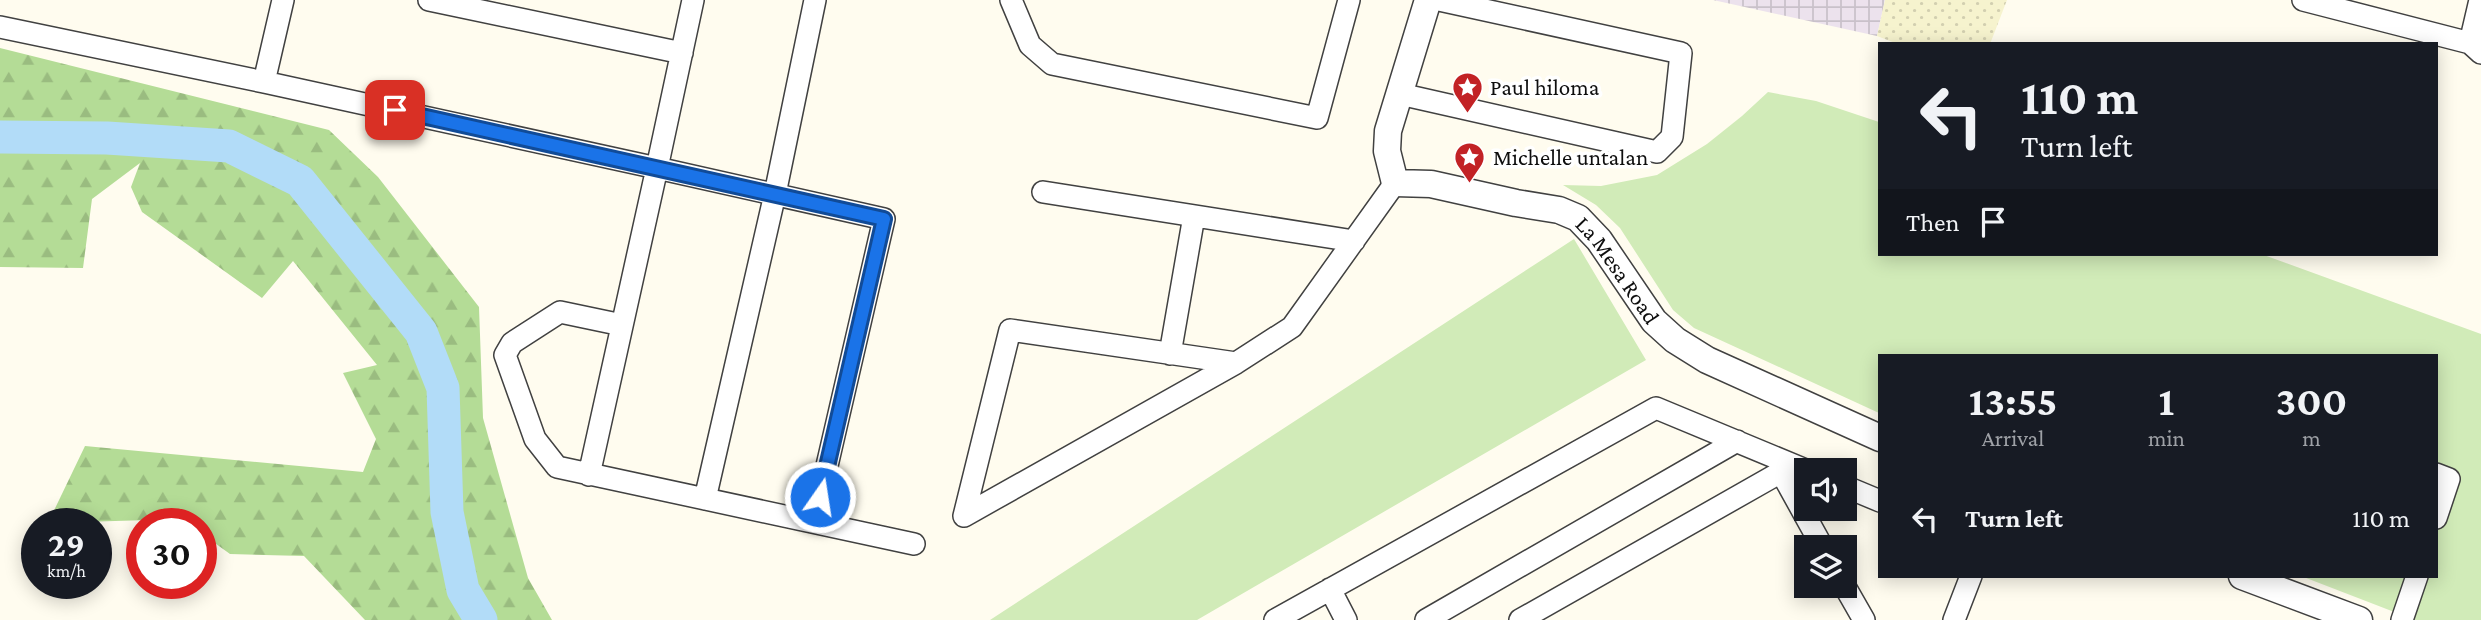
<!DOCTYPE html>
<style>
body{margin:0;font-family:"Crimson Pro",serif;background:#242831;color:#f1f3f6;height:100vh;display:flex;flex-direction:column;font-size:26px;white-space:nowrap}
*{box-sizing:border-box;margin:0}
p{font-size:23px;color:#9ea1a6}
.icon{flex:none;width:38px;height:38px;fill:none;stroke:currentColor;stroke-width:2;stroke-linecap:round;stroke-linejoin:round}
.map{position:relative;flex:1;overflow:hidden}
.sheet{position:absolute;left:1878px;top:354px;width:560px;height:224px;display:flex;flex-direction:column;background:#171b24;border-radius:0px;box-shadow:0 4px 18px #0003}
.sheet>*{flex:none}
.guide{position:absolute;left:1878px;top:42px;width:560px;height:214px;border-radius:0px;box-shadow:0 4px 18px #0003;background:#171b24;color:#f1f3f6;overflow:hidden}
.buttons{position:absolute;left:1794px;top:458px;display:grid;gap:14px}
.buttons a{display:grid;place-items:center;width:63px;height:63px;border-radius:0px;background:#171b24;box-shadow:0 4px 18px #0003;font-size:35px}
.speed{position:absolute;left:21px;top:508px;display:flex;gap:14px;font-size:35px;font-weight:700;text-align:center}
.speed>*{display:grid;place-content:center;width:91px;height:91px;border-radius:50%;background:#171b24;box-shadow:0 4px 18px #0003;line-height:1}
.speed small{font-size:18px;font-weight:400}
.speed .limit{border:10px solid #d22;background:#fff;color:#111}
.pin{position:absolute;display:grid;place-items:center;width:60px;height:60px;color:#fff;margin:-30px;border-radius:14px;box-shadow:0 4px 10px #0006}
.me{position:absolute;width:77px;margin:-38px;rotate:13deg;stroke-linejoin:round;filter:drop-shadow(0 0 5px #0008)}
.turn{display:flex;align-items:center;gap:24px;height:147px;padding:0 28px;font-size:32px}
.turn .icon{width:91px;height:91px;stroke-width:2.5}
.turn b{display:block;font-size:49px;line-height:60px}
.then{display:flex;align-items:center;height:66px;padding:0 28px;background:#0003;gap:14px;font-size:26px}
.eta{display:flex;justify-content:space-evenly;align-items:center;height:119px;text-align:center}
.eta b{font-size:42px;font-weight:700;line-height:49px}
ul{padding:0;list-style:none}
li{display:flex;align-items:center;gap:21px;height:91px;padding:0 28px}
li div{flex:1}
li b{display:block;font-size:26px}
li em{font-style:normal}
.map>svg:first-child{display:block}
.industrial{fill:url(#industrial-grid)}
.farmland{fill:url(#farmland-dots)}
.grass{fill:#d1ebb8}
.forest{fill:url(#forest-firs)}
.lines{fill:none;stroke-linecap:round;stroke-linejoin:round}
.river{stroke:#b2dcf8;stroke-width:33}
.minor-casing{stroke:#414141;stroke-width:24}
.tertiary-casing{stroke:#414141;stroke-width:29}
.minor{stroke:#fff;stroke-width:21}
.tertiary{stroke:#fff;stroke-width:26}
.route-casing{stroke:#114b97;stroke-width:18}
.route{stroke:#1a73e8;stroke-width:12}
.labels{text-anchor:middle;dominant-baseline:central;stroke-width:7;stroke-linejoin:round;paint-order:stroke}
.poi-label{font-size:23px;fill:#0e0e0e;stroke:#fff;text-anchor:start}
.street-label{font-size:23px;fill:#0e0e0e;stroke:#fff}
</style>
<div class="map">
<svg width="2481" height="620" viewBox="0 0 2481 620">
<defs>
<pattern id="industrial-grid" width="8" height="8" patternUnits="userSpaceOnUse" patternTransform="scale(1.75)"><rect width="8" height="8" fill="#ece2ed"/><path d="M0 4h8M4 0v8" fill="none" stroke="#c9c1ca"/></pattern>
<pattern id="farmland-dots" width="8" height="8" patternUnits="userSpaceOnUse" patternTransform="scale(1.75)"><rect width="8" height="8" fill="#f6f3ce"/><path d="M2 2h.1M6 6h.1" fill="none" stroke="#d2cfb0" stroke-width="1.8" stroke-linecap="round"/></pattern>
<pattern id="forest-firs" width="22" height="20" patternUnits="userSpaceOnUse" patternTransform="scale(1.75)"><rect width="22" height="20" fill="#b4dc96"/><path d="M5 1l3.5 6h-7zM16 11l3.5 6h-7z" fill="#9abc80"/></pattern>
</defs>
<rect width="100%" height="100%" fill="#fffcef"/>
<path class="industrial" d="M1713 0H1885L1877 36Z"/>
<path class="farmland" d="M1885 0H2007L1990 44H1898L1877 36Z"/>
<path class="grass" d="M1768 92 1816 101 1879 122 1880 254H2261L2481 334V620H2415L2301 576H2436V355H1880L1879 413 1694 328 1673 310 1620 228 1596 205 1563 185 1601 186 1657 175 1707 144 1742 116Z
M1574 239 1646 360 1197 620H990Z"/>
<path class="forest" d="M0 48 329 130 378 177 479 307 483 418 528 578 552 620H365L304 556 230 554 201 533V523H188L182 519 48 523 85 446 363 472 376 439 343 373 377 365 293 261 262 298 142 212 131 187 140 163 92 199 83 268 0 267Z"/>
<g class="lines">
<path class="river" d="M0 137 107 138 229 146 300 181 421 332 443 388 447 512 463 590 481 620"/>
<defs>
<path id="minor" d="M429 0 682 53
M1011 0 1030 45 1052 64 1317 118 1349 0
M2303 0 2470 43 2481 53
M0 27 264 82 657 168 693 0
M2470 43 2480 0
M264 82 283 0
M1400 94 1657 152 1672 137 1681 53 1439 0
M1043 192 1354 241
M622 325 560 312 512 343 505 355 535 439 557 467 914 544
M1170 354 1194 216
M1236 363 1010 330 964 516 1236 363 1292 327 1395 183
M2436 474 2449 479 2436 518
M589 475 657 168 884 219 814 522
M1844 486 1880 501
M705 499 775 194 815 0
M1844 585 1864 620
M1330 589 1346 620
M1275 620 1656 408 1808 471
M1426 620 1737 441
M1520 620 1781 472 1823 548
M1954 620 1971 576
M2402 620 2417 576"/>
<g id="tertiary">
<path id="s1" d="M1428 0 1388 131 1387 151 1395 183 1431 184 1516 203 1559 210 1578 218 1599 240 1654 321 1675 340 1707 360 1880 438"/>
<path d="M2242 576 2359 620"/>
</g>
</defs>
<use href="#minor" class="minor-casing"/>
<use href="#tertiary" class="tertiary-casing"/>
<use href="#minor" class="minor"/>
<use href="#tertiary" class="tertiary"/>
</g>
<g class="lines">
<defs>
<path id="route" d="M395 110 884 219 820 497"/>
</defs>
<use href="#route" class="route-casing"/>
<use href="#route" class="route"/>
</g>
<defs>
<symbol id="sight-pin" viewBox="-11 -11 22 30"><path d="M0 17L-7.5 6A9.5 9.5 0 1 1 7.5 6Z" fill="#c22225" stroke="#fff"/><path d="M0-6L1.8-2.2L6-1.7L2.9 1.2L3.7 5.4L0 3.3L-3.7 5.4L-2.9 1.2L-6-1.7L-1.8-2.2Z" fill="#fff"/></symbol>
</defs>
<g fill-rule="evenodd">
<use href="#sight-pin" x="1450" y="70" width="35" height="47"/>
<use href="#sight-pin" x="1452" y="140" width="35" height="47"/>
</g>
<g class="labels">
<g class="poi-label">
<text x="1490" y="87">Paul hiloma</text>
<text x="1493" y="157">Michelle untalan</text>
</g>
<g class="street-label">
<text stroke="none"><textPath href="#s1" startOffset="443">La Mesa Road</textPath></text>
</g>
</g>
</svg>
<div class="buttons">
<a><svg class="icon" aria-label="sound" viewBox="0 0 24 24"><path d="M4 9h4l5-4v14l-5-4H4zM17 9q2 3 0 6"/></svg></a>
<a><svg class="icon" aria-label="layers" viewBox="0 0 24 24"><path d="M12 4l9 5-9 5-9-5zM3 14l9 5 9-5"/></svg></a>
</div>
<div class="speed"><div>29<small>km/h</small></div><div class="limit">30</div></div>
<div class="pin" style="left:395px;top:110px;background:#d93025"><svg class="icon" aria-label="arrive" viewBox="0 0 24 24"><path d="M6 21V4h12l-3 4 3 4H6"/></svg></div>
<svg class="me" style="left:820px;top:497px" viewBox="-20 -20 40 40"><circle r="17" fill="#1a73e8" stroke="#fff" stroke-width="3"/><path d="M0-11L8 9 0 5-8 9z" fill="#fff"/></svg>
<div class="guide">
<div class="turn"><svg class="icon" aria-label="left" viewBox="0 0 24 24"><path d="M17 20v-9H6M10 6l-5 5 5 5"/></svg><div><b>110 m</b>Turn left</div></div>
<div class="then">Then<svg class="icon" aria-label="arrive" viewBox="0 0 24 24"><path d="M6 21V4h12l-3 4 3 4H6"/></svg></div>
</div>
<section class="sheet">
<div class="eta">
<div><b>13:55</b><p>Arrival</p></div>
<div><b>1</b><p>min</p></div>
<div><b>300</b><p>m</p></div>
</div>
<ul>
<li><svg class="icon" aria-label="left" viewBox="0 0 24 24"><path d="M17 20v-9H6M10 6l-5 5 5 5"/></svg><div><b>Turn left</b></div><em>110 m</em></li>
</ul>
</section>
</div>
